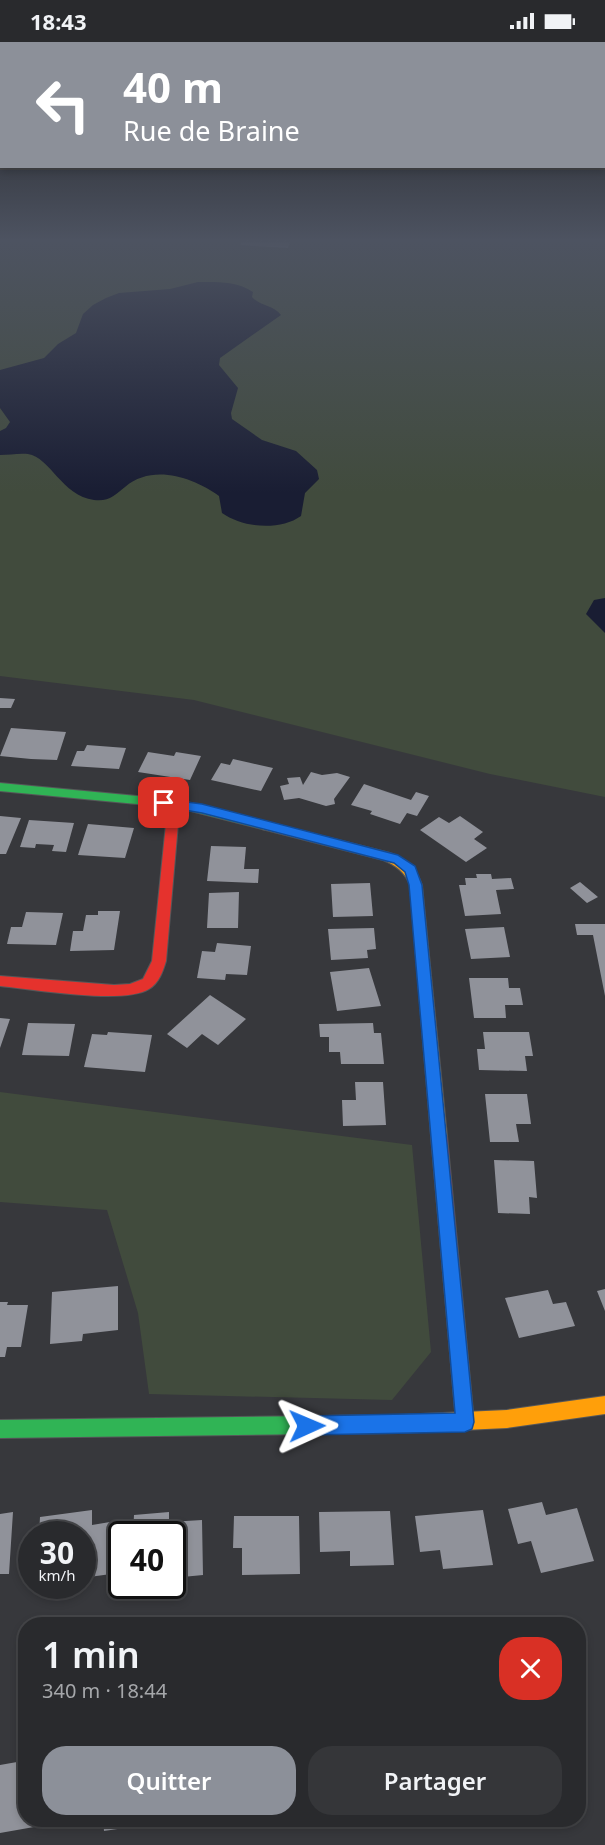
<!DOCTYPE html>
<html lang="fr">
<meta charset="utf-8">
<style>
body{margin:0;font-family:"Noto Sans",sans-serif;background:#353639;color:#f1f3f6;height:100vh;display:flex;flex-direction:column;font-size:22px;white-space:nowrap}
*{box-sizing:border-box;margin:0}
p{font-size:20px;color:#a5a7aa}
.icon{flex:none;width:33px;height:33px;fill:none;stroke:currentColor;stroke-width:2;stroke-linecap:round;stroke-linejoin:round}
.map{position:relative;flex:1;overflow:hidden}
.sheet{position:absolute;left:18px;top:1575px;width:568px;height:210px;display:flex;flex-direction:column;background:#292a2d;border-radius:24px;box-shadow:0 3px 9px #0003,0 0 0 2px #454649}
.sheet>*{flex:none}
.hud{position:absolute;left:0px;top:0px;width:606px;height:126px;box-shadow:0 3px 9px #0003,0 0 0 2px #454649;background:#8c9099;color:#fff;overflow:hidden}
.speed{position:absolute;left:18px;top:1479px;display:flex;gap:12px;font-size:30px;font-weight:700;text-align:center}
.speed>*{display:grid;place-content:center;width:78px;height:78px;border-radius:50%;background:#292a2d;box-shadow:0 3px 9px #0003,0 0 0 2px #454649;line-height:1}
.speed small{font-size:15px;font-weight:400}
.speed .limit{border:3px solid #111;border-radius:9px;background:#fff;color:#111}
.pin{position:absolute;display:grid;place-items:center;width:51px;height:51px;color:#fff;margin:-26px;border-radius:12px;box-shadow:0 3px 9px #0006}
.me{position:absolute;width:66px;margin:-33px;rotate:89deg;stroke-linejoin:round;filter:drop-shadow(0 0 4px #0008)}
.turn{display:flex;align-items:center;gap:21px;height:126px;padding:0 24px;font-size:27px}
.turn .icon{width:78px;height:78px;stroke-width:2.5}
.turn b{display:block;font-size:42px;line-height:51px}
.round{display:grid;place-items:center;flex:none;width:63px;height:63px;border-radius:24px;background:#353639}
.summary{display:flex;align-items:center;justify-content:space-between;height:102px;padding:0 24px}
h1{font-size:36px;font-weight:600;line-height:45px}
.primary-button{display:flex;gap:12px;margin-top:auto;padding:12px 24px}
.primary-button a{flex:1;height:69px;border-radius:24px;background:#8c9099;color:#fff;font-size:24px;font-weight:600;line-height:69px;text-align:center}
.primary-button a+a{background:#353639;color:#f1f3f6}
.status{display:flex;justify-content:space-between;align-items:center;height:42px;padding:0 30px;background:#292a2d;direction:ltr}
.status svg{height:16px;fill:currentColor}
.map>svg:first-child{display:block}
.green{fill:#414b3d}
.water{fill:#191d33}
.building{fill:#90929a}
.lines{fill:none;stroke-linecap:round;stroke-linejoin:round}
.fast-casing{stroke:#565759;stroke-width:2}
.slow-casing{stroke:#565759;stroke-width:2}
.jam-casing{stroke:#565759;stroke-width:2}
.fast{fill:#30b455;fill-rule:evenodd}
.slow{fill:#ff9f0a;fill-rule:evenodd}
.jam{fill:#e5322d;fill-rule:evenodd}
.route{fill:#1a73e8;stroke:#114b97;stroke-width:1.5}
</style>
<div class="status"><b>18:43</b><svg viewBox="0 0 49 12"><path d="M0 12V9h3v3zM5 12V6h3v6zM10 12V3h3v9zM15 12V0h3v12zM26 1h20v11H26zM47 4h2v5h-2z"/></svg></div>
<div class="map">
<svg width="605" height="1803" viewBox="0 0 605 1803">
<rect width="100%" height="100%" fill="#37383c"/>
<path class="green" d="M0 198H605V755L490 732 194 658 0 634Z
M0 1050 412 1103 431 1310 392 1358 149 1352 138 1271 107 1168 0 1160Z"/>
<path class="water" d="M198 240C217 240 237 239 253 250L252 255C260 264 274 263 281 273L220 316 219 323 238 346 231 371 232 377 262 398 296 409 317 428 319 437 305 451 301 474C280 489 243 486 222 471L219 454C194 436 153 421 125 445 115 453 109 460 94 458 62 454 50 415 28 412 19 411 9 413 0 413V389L6 386 10 380 0 366V328L44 316 58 302 76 291 83 272 93 263 106 256 119 251 170 247Z
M605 556V591L586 572 594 558Z"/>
<path class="building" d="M243 198H291L288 206 240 203Z
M0 656 15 657 11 666H0Z
M11 686 66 690 57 718 31 717 0 714Z
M87 703 126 706 119 727 71 724 77 709H84Z
M148 710 174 714 176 710 201 714 190 738 138 730Z
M233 717 273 726 261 749 211 738 221 721 230 723Z
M311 730 322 733 337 731 350 735 334 757 335 762 326 764 299 756 284 758 280 744 289 742 287 736 300 735 303 743Z
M364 742 411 758 416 750 429 754 417 774 407 771 400 782 370 772 372 769 351 763Z
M0 774 21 776 6 812H0Z
M460 774 483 790 474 797 487 806 466 820 420 788 439 775 449 781Z
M29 778 74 781 66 810 52 809 54 803 36 802 35 806 20 805Z
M88 782 134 786 125 816 78 813Z
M211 804 246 805 244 827H259L258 841 207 839Z
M476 832H491L492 837 511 836 514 847 496 848 501 872 465 874 459 843H466L465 836H477Z
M580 840 598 855 587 861 570 846Z
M370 841 373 874 333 875 331 842Z
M239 850 238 886H207L209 851Z
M98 869H120L114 908 70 909 73 889H83L86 873H98Z
M26 870 63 871 56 903 7 902 11 885H22Z
M575 882H605V954L593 893H577Z
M504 885 510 915 471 917 465 887Z
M374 886 376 907 367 908 368 916 331 918 328 887Z
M217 901 251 904 247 933 226 932 225 938 197 936 202 909 215 910Z
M369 926 381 964 337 969 330 930Z
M469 936H508L509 946H520L523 963H505L506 976H474Z
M210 953 246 977 218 1003 202 992 187 1006 167 992Z
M0 976 10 977 0 1006Z
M28 981 75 982 69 1014 22 1013Z
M373 981 374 991H381L384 1022H341L340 1010H329V995H320L319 982Z
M108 990 152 993 145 1030 84 1025 92 992 107 993Z
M483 990H529L533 1014H525L527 1029 479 1028 477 1007H485Z
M355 1040H383L386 1083 343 1084 342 1058H356Z
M485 1052H527L531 1082H516L519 1100H490Z
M494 1118 534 1119 537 1156 529 1155 530 1172 498 1171Z
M118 1244V1288L83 1292 82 1299 50 1302 52 1250Z
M605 1247V1269L597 1249Z
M548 1248 553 1262 566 1260 575 1284 519 1296 505 1256Z
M0 1260H8L7 1263H28L21 1305H7L5 1315H0Z
M542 1460 546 1473 577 1466 594 1519 541 1531 531 1499 518 1502 508 1467Z
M92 1468V1483L110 1480 111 1532 82 1536V1492H39L40 1475Z
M483 1468 493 1523 443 1527 440 1508 420 1510 415 1474Z
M390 1469 394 1523 350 1524V1509L320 1510 319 1470Z
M13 1470 9 1532H0V1472Z
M169 1470V1480L202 1478 203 1533 172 1536V1492H133L134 1473Z
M234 1474H299L300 1532 242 1533V1506H233Z
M26 1707V1778H51V1782L0 1791V1723L17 1720V1709Z
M103 1778H158V1781L104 1789Z"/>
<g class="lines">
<defs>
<path id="fast" d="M0 741 179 758 266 780 272 784 266 788 179 766 0 749Z
M399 1373 405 1376 408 1382 405 1388 399 1391 0 1396V1378Z"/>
<path id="slow" d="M266 780 390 811C407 817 416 827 422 843L447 1094 444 1099 439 1101 434 1099 431 1094 410 843C405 830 396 823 383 818L262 787 260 784Z
M605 1354V1372L507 1386 399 1391 393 1388 390 1382 393 1376 399 1373 507 1368Z"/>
<path id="jam" d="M179 758 185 762 178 782 166 919C163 929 159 941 149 947 124 963 32 947 0 944V934L114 943 130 942 143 937 152 919 166 782 173 762Z
M439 1087 444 1089 447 1094 474 1380 471 1386 465 1389 459 1386 456 1380 431 1094 434 1089Z"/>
</defs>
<use href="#fast" class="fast-casing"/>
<use href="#slow" class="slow-casing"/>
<use href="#jam" class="jam-casing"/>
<use href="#fast" class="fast"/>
<use href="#slow" class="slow"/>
<use href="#jam" class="jam"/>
</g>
<linearGradient id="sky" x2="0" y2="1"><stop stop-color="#1e1f21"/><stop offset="0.44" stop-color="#4d5361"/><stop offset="1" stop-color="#4d5361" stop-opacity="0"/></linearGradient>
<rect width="605" height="451" fill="url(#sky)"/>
<path class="route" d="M164 757 202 762 398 813 415 824 422 843 474 1380 472 1387 465 1390 307 1393 301 1390 298 1384 301 1377 307 1374 455 1371 409 843 405 830 394 821 202 771 160 764V758Z"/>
</svg>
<div class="speed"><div>30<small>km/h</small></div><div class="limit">40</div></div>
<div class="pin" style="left:164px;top:761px;background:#d93025"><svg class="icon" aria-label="arrive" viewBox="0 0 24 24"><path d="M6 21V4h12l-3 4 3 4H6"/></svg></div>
<svg class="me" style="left:307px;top:1384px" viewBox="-20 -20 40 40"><path d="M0-17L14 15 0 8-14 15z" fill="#1a73e8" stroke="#fff" stroke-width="4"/></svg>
<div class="hud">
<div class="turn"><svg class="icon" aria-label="left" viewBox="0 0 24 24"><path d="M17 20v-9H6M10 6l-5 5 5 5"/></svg><div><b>40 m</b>Rue de Braine</div></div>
</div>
<section class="sheet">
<div class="summary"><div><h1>1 min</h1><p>340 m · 18:44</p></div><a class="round" style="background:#d93025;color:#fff"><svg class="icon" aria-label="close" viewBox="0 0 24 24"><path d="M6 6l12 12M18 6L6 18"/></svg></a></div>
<div class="primary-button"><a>Quitter</a><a>Partager</a></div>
</section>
</div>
